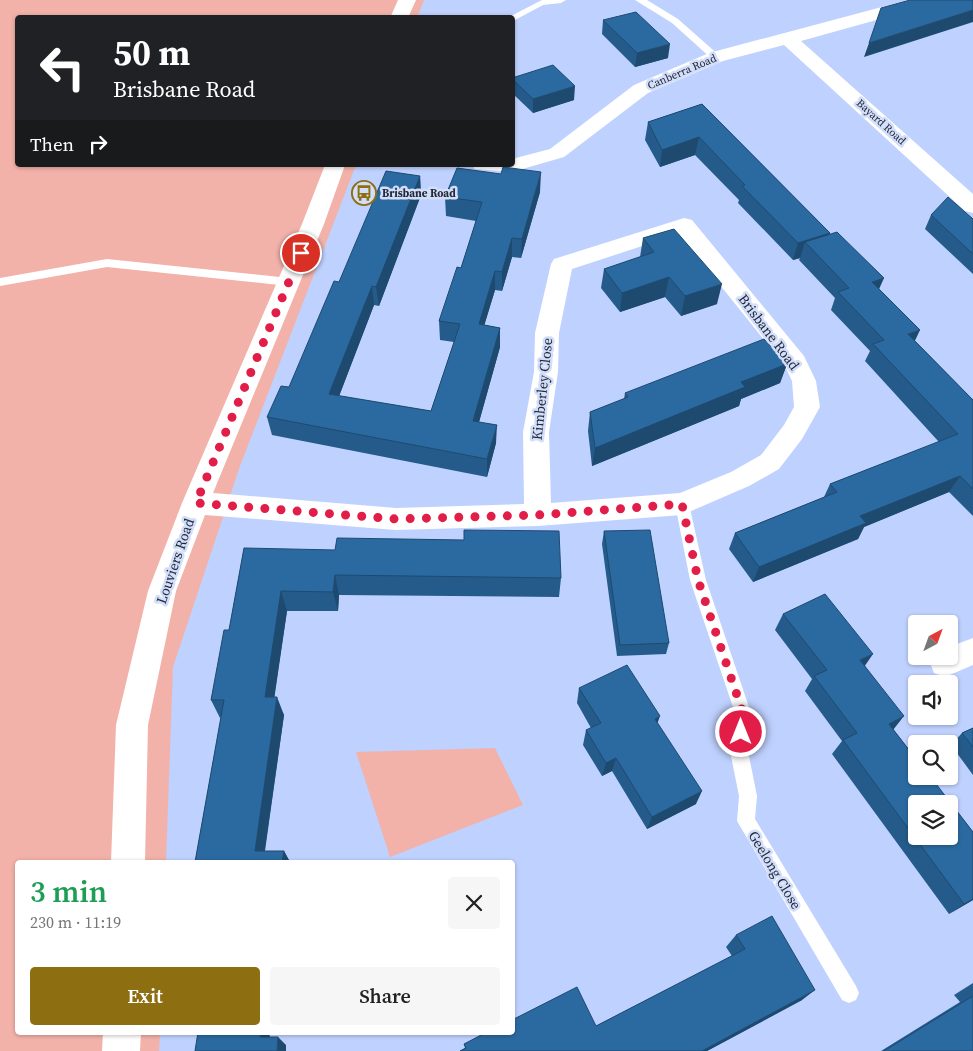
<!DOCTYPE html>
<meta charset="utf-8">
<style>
body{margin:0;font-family:"Source Serif 4",serif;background:#f6f6f6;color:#222;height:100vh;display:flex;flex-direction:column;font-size:19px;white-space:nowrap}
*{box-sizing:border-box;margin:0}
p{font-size:16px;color:#767676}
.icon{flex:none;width:28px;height:28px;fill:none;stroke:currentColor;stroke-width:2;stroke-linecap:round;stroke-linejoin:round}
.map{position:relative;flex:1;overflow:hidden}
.details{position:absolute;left:15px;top:860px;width:500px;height:175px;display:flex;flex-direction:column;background:#fff;border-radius:5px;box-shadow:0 1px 4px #0004}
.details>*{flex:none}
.hud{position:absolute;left:15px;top:15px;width:500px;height:152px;border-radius:5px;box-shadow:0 1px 4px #0004;background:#202124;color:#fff;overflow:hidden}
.needle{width:32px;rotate:41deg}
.buttons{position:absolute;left:908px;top:615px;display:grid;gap:10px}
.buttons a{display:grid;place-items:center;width:50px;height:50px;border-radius:5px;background:#fff;box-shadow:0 1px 4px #0004;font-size:25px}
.pin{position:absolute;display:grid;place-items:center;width:42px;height:42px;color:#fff;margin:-21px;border:2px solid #fff;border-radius:50%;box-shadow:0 1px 5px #0007}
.me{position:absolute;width:55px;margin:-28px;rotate:0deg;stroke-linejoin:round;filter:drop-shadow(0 0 4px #0008)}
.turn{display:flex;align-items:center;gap:18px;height:105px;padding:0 15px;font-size:22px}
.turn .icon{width:65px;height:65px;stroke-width:2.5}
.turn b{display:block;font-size:35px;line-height:42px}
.then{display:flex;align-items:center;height:48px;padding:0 15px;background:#0003;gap:10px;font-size:19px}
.round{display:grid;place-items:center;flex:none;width:52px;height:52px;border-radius:5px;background:#f6f6f6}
.headline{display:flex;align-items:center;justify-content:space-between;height:85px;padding:0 15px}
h1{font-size:30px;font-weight:600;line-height:38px;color:#1e9e55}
.action{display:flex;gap:10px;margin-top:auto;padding:10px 15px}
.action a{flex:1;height:58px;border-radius:5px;background:#8d6e11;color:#fff;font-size:20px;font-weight:600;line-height:58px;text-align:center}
.action a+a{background:#f6f6f6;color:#222}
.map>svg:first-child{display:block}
.green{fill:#f2b2a9}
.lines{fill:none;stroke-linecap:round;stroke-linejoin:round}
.lane{fill:#fff;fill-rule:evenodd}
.street{fill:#fff;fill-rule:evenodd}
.wall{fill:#255b8a}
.shaded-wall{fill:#1e4a70}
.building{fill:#2b6aa0;stroke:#1e4a70;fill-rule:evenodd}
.route{stroke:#e11d48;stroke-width:9;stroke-dasharray:0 16.2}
.labels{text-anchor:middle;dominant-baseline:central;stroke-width:5;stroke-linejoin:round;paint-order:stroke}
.far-street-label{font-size:11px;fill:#22293a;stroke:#d3def9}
.far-poi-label{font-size:11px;font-weight:bold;fill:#22293a;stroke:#d3def9;text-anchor:start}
.street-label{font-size:14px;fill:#22293a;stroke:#d3def9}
</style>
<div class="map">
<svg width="973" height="1051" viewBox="0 0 973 1051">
<rect width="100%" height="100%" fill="#bfd1fe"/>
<path class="green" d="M0 0H424L417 18H18V165H356L240 466 173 667 166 862H18V1032L160 1033 159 1051H0Z
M495 748 523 805 390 857 356 752Z"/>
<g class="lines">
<path class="lane" d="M542 0H566L561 3 543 5 515 20 512 21V18H507Z
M635 0H647L678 19 721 57 720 59H712L672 23Z
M107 259 289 278 295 282 289 286 107 267 0 286V278Z
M682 498 687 500 689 504 706 580 751 713 748 751 757 796 755 819 856 986 859 993 856 1000 849 1003 842 1000 737 821 739 796 730 751 735 713 690 580 675 504 677 500Z"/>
<path class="street" d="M398 0H416L408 18H390Z
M908 0H937L934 4 801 41 973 194V213L965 211 784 45 723 61 648 93 564 157 512 172 475 169 472 165H512V159L550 149 634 85 709 53Z
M325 165H345L324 224 213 493 396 508 524 504 523 432 534 372 535 333 551 264 554 259 684 218 692 220 804 356 816 381 820 407 802 439 779 469 749 486 682 515 538 526 396 530 205 515 176 591 148 725 145 862H111L116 725 148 591 182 503 302 224ZM679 234 785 366 792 381 794 407 784 425 761 455 731 472 680 493 551 503 549 432 558 372 559 333 572 269Z
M973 638V665L945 677 934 673 930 663 933 656H949V647Z
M103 1032H141L140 1051H102Z"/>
</g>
<path class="wall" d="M603 20 668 58 635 67 602 34Z
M512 78 574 100 533 113 512 93Z
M702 104 830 233 829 234 879 289 915 341 973 400V516L949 492 864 527 858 539 753 582 729 549 735 533 824 497 830 484 939 442 865 361 870 351 831 310 835 298 799 260 800 258 793 260 738 203 739 200 695 155 660 167 645 140 648 122Z
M420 176 421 195 379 306 374 305 339 396 431 411 454 342 440 340 439 321 461 268 476 221 446 216 445 197 540 192 521 258 512 257 502 291 495 290 484 325 500 328V347L479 422 496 443 487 477 272 435 267 417 289 387 339 282Z
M931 215 973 219V274L925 229Z
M643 238 717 304 681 316 665 297 620 312 601 288 604 269 640 257Z
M787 364 780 383 741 399 739 406 592 466 588 431 590 412 624 399 625 393Z
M604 531 669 643 666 654 617 656 602 544Z
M244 548 561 578 559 597 339 595 338 611H287L274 697 284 715 265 851H284L290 862H195L221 717 220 718 211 700 229 630Z
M783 614 865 666 893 729 973 832V900L949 914 832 754 842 741 805 691 812 679 775 630Z
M579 688 657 723 696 804 647 829 612 771 602 776 583 745 586 730 591 728 577 703Z
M973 728V775L951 745 962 733Z
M736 935 802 1000 707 1051H460L465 1048 464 1044 596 1026 732 956 726 947Z
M973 983V1051H881L960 1002 954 995Z"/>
<path class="shaded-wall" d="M973 10V22L864 57 869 43Z
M670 44 668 58 635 67 637 53Z
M575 86 574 100 533 113V99Z
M699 137 695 155 660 167 662 150Z
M541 172 540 192 521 258 522 239Z
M420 176 421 195 379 306 376 287Z
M830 233 824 250 805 242 800 258 793 260 798 243Z
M512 238V257L502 291V272Z
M495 271V290L479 343V324Z
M669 277 665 297 620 312 622 293Z
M884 278 876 296 872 282Z
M722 284 717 304 681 316 685 296Z
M372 286 374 305 333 412 329 394Z
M500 328V347L474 440 473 421Z
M920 330 912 347 908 334Z
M787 364 780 383 741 399 739 406 592 466 595 448 741 382Z
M497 425 496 443 487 477V459Z
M960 476 949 492 864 527 858 539 753 582 759 567 860 516Z
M335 575 339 595 338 611 333 592Z
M281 591 287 611 272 714 265 697Z
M873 654 862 670 860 660Z
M277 697 284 715 263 862 255 851Z
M660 716 655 730V719Z
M904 716 893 730 889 724Z
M616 758 612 771 602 776 606 763Z
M702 791 696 804 647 829 652 817Z
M284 851 290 862H282Z
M973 899V900L949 914 964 904Z
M815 990 802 1000 707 1051H702Z
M261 1032H270L269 1045 260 1037Z
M278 1037 286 1045V1051H277Z"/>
<path class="building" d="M910 0H973V10L869 43 881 8Z
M636 12 670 44 637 53 603 20Z
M553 65 575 86 533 99 512 79V78Z
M702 104 830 233 798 243 742 186 745 185 699 137 662 150 648 122Z
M503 167 541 172 522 239 512 238 502 272 495 271 479 324 500 328 473 421 497 425 487 459 267 417 281 386 289 387 334 281 339 282 386 171 420 176 376 287 372 286 329 394 431 411 460 324 439 321 457 267 461 268 482 202 445 197 457 168 501 174Z
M948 197 973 219V254L931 215Z
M674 229 722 284 685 296 669 277 622 293 604 269 654 252 643 238Z
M837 232 884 278 872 282 920 330 908 334 973 400V489L960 476 860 516 866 523 759 567 735 533 837 492 830 484 958 434 873 344 884 340 838 292 849 288 805 242Z
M764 339 787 364 741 382 745 387 595 448 590 412 628 397 625 393Z
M464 530 559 531 561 578 335 575 333 592 281 591 265 697H277L255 851H284L282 862H195L224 700H211L224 630H229L244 548 335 550 337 538 464 540Z
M650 530 669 643 620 645 604 531Z
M825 594 873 654 860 660 904 716 889 724 916 759V776H930L973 832V899L964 904 843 740 857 733 814 676 827 670 783 614ZM916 804H949V836H916Z
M627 665 660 716 655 719 702 791 652 817 616 758 606 763 586 730 601 723 579 688Z
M973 728V747L962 733Z
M772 916 815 990 702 1051H460L466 1048 464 1044 487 1032H512V1020L577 987 596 1026 745 949 736 935Z
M973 996V1051H884Z
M198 1032H261L260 1037H278L277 1051H195Z"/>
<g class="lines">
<path class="route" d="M301 253 196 503 396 519 538 515 682 504 698 580 743 713 741 732"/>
</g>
<defs>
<symbol id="bus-ring" viewBox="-11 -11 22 22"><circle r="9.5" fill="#d3def9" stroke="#8d6e11" stroke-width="1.5"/><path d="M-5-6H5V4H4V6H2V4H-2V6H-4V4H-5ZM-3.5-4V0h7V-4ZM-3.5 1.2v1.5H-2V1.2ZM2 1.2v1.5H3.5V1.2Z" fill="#8d6e11"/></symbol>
</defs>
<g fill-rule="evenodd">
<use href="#bus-ring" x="350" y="179" width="28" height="28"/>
</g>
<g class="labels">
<g class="far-street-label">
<text transform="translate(682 72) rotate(-23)">Canberra Road</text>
<text transform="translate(881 122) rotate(42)">Bayard Road</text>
</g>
<g class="far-poi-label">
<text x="382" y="193">Brisbane Road</text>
</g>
<g class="street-label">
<text transform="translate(769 332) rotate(53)">Brisbane Road</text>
<text transform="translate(542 389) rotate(-84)">Kimberley Close</text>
<text transform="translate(175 561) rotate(-71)">Louviers Road</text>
<text transform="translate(775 870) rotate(59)">Geelong Close</text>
</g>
</g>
</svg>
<div class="buttons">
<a><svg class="needle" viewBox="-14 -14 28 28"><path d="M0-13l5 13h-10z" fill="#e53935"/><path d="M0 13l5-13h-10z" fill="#767676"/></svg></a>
<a><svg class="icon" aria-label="sound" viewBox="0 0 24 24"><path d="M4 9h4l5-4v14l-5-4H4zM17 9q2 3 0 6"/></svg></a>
<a><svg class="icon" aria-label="search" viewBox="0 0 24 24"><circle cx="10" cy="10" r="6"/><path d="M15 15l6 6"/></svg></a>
<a><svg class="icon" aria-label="layers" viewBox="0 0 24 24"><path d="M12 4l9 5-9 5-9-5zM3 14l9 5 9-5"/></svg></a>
</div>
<div class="pin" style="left:301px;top:253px;background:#d93025"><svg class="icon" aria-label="arrive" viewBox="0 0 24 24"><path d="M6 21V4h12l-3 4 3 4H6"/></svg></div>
<svg class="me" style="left:741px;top:732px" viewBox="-20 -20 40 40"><circle r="17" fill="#e11d48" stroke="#fff" stroke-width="3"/><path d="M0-11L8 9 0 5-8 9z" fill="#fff"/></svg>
<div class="hud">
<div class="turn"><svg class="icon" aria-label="left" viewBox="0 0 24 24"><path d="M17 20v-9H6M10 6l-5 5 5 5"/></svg><div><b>50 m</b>Brisbane Road</div></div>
<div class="then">Then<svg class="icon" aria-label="right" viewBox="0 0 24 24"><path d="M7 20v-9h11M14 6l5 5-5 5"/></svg></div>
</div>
<section class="details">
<div class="headline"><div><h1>3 min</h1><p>230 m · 11:19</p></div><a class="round"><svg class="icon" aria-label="close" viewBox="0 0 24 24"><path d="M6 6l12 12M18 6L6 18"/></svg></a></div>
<div class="action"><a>Exit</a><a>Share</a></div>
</section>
</div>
